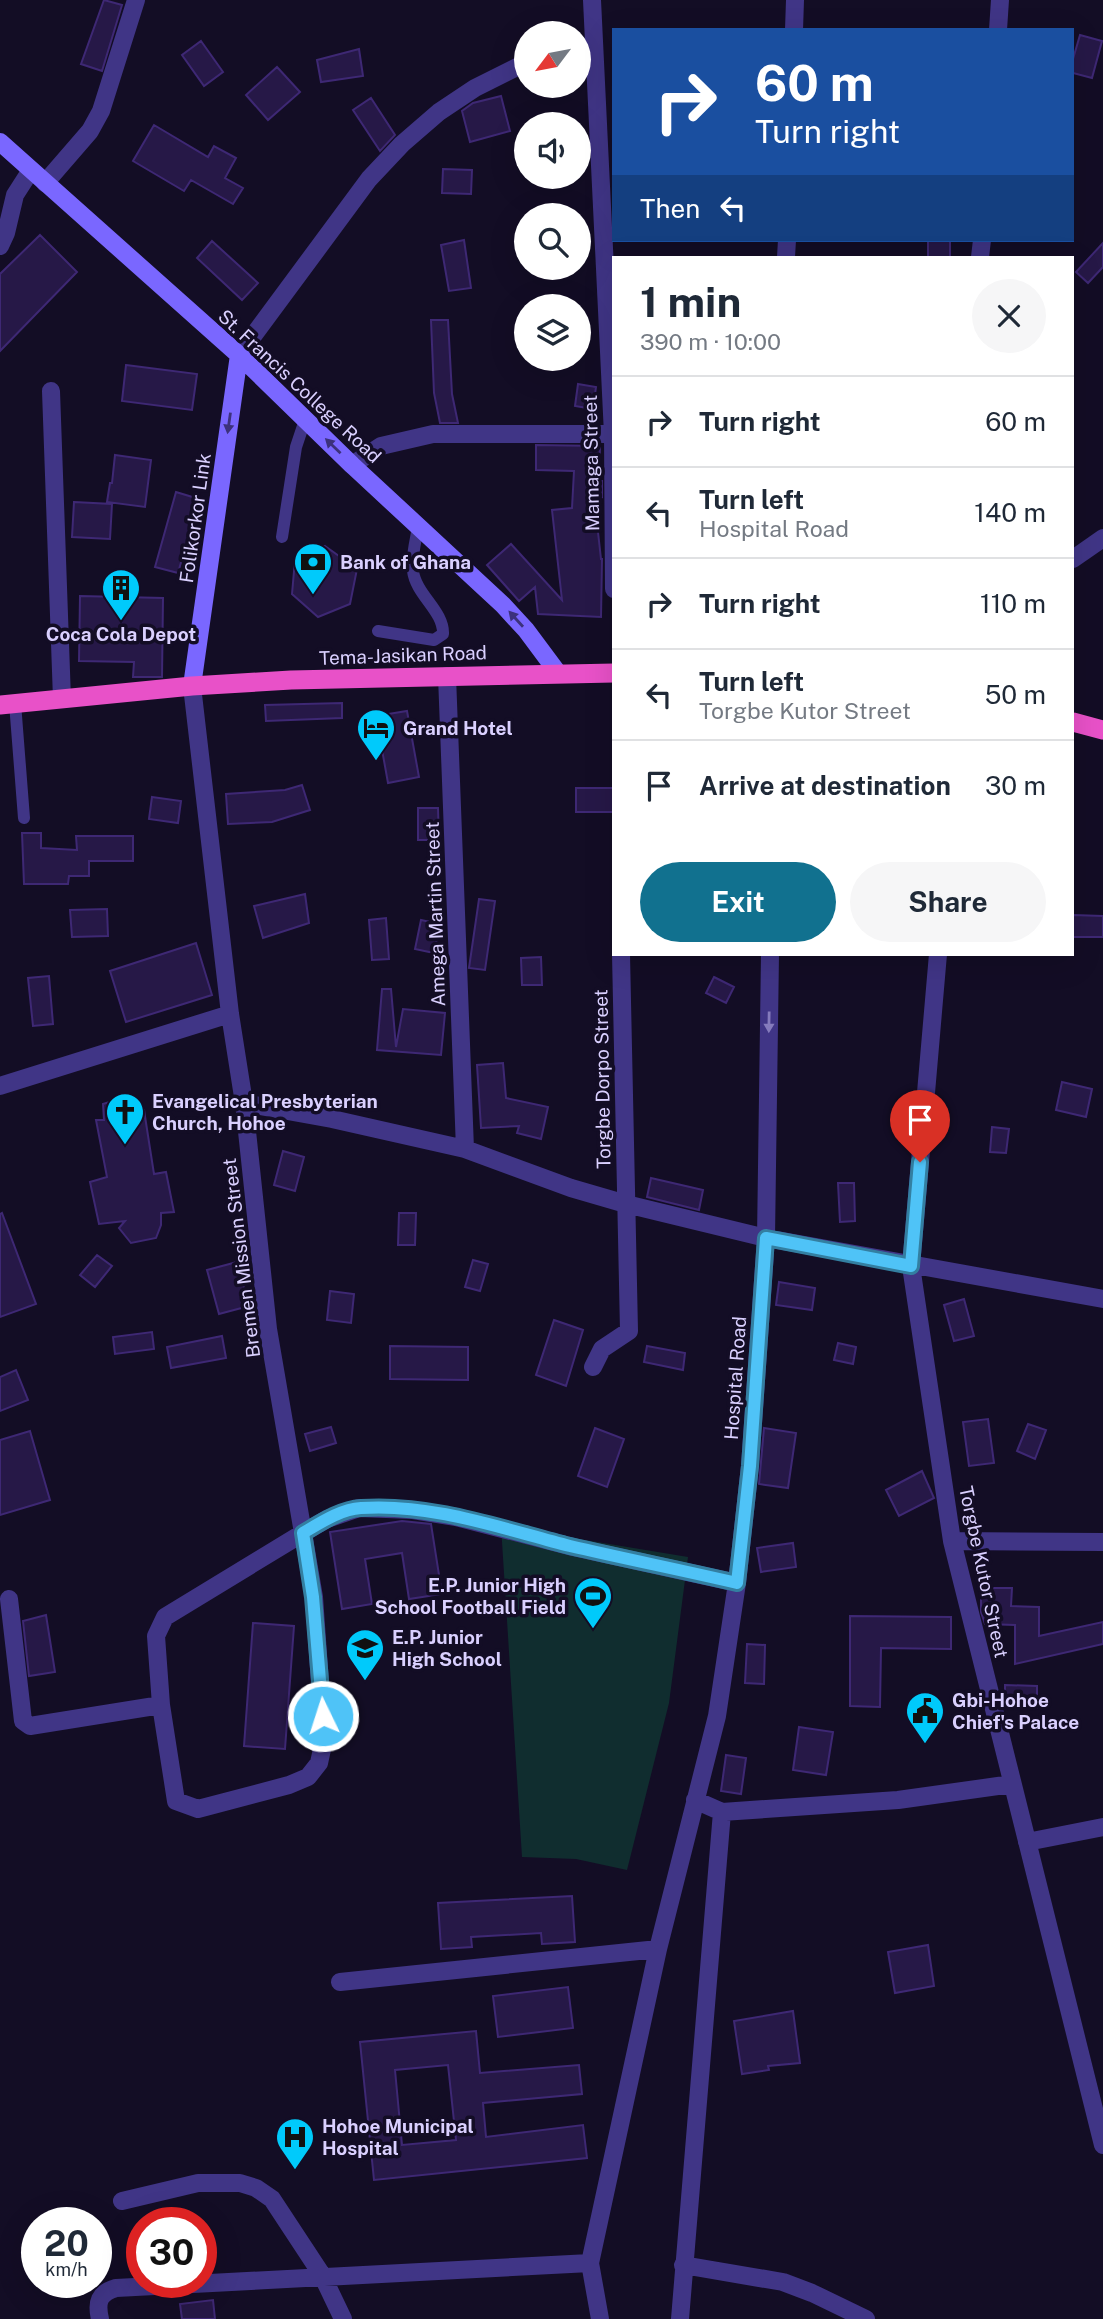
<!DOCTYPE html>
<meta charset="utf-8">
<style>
body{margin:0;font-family:"Public Sans",sans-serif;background:#f6f6f7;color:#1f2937;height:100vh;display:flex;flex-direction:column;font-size:26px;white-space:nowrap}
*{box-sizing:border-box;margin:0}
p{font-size:23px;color:#747a83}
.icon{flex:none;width:38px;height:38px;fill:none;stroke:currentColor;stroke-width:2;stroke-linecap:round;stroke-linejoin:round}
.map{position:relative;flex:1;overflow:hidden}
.panel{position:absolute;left:612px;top:256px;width:462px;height:700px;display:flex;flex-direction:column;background:#fff;border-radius:0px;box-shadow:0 7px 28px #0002}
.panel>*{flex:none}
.banner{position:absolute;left:612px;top:28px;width:462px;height:214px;border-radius:0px;box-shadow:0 7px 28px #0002;background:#1a4fa0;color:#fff;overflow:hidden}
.needle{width:46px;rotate:238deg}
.buttons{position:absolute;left:514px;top:21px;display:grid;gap:14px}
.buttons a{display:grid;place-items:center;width:77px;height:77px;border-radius:50%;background:#fff;box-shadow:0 7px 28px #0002;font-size:35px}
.speed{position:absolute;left:21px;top:2207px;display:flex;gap:14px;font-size:35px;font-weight:700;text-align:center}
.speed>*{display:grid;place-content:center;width:91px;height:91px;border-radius:50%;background:#fff;box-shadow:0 7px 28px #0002;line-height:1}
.speed small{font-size:18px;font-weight:400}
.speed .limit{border:10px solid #d22;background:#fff;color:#111}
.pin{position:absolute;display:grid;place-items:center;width:60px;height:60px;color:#fff;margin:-72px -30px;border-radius:50% 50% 50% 0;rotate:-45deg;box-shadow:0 0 7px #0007}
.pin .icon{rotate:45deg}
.me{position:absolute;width:77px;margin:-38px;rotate:356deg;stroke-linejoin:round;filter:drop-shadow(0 0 5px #0008)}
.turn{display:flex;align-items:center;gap:24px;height:147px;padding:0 28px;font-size:32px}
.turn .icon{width:91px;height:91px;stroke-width:2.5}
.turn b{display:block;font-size:49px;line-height:60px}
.then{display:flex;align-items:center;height:66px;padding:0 28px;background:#0003;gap:14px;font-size:26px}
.round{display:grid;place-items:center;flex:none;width:74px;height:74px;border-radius:37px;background:#f6f6f7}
.overview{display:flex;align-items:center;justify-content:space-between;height:119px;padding:0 28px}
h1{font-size:42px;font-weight:700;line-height:52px}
.cta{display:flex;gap:14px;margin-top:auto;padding:14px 28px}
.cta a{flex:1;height:80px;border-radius:42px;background:#11718f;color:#fff;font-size:28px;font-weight:700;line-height:80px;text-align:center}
.cta a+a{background:#f6f6f7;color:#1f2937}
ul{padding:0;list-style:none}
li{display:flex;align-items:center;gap:21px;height:91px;padding:0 28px;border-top:2px solid #e0e1e3}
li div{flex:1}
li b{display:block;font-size:26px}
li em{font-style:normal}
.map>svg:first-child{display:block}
.green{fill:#102d2f}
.building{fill:#261847;stroke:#3e2874;stroke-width:2;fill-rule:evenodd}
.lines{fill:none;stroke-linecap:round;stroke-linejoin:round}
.service{stroke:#403586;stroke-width:12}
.minor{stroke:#403586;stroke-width:18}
.tertiary{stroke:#403586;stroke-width:18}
.secondary{stroke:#7a67ff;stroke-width:18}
.trunk{stroke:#e851c8;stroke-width:19}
.oneway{fill:#3c317c}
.oneway2{fill:#857bbc}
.route-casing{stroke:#337fa1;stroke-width:18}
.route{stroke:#4fc3f7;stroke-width:12}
.labels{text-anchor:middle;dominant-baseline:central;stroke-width:7;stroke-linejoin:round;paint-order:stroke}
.street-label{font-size:19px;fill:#dad0ff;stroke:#130d25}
.poi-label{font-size:19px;font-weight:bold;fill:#dad0ff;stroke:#130d25;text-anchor:start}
</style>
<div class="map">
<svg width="1103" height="2319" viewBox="0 0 1103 2319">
<rect width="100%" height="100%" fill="#130d25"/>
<path class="green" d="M501 1526 688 1557 669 1703 627 1870 576 1859 522 1857Z"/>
<path class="building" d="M104 0 122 5 102 71 81 64Z
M1080 35 1102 41 1092 78 1073 73V59Z
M201 41 223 72 204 86 182 55Z
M359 49 363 76 321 82 317 60Z
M277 67 300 92 268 120 246 95Z
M501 96 510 131 470 142 462 111 473 103Z
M371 98 395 135 380 151 353 110Z
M154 125 208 157 214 146 236 158 225 178 243 188 233 204 191 180 184 191 133 161Z
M443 169 472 170 471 194 442 193Z
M40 235 77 272 0 351V274Z
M464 240 471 288 449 291 441 245Z
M928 240H950V257H928Z
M212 241 258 283 242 300 197 258Z
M1103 243V267L1088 283 1076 272Z
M431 320H448L452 394 458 423H440L434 393Z
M126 365 197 374 192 410 122 401Z
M578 384 596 387 593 409 575 406Z
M536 445 600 446 599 481H602V497L594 496 601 559H602L601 617 538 614 535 587 519 601 487 565 511 544 562 600 552 510 572 508 574 471 536 470Z
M115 455 151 460 145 507 107 502 110 483H112Z
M176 492 199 499 178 573 155 567Z
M74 502 112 504 110 539 72 537Z
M325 546 357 569 350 604 318 617 292 594 295 560Z
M80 596 163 598 162 677H133L134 662 79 661Z
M342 703V718L266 721 265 705Z
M407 711 419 777 388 783 376 716Z
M302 785 310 810 272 822 228 824 226 794 285 790Z
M576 788H613V812H576Z
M152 797 181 801 178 823 149 819Z
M418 808H438L439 840H418Z
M22 833H41V848L77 850 76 836H133V861H89V876H69L68 884H24Z
M305 894 309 923 263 938 254 906Z
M479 899 495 901 485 970 469 968Z
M107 909 108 936 72 937 70 910Z
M1073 915 1103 916V937H1073Z
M386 918 389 959 372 960 369 920Z
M421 920 440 924 434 953 415 949Z
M196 943 212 995 126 1022 110 971Z
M541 957 542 985H522L521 958Z
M49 976 53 1024 33 1026 28 978Z
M714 977 734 987 726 1003 706 993Z
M382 989H391L396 1047 403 1009 445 1013 441 1055 377 1050Z
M503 1063 506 1098 548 1107 541 1139 517 1133 519 1126 481 1128 477 1065Z
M1062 1082 1092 1089 1086 1117 1056 1110Z
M122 1098 144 1110 154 1174 166 1172 174 1212 161 1213V1225L156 1238 131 1243 119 1228 125 1221 99 1224 90 1182 107 1177 96 1120H104L103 1104Z
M992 1127 1009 1129 1006 1153 990 1152Z
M283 1151 304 1157 295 1191 274 1185Z
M651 1178 703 1190 699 1210 647 1197Z
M838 1183H854L855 1221 840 1222Z
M2 1213 36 1304 0 1317V1214Z
M399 1213H416L415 1245H398Z
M97 1255 112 1266 95 1287 80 1275Z
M473 1260 488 1264 480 1291 465 1287Z
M237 1262 249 1306 219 1314 207 1270Z
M779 1282 815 1288 812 1310 776 1305Z
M330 1291 354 1294 351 1323 327 1320Z
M964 1299 974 1336 954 1341 944 1305Z
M554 1320 583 1330 566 1386 536 1375Z
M152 1332 154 1349 115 1354 113 1337Z
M222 1336 226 1358 171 1368 167 1347Z
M838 1343 856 1347 853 1364 834 1360Z
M390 1346 468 1347V1380L390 1379Z
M647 1346 685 1353 683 1370 644 1362Z
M16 1370 28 1400 0 1411V1377Z
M988 1419 994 1463 969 1466 963 1422Z
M1028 1424 1046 1430 1035 1459 1017 1451Z
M331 1427 336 1443 310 1451 305 1434Z
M595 1428 624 1439 607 1487 578 1476Z
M764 1428 796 1433 788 1488 759 1484Z
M30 1431 50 1500 0 1515V1440Z
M922 1471 934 1498 899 1516 886 1490Z
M402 1521 431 1524 442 1594 409 1599 402 1553 365 1559 372 1604 342 1609 330 1532Z
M793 1543 796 1567 761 1572 757 1548Z
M981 1588H1012L1011 1606 1039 1607V1636L1103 1622V1644L1015 1664V1625L985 1624 981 1612Z
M46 1615 55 1672 29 1676 23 1621Z
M850 1616 951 1617V1649L881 1648 880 1707 850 1706Z
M253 1623 294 1626 285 1749 244 1746Z
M747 1644 765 1645 764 1684 745 1683Z
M1005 1685 1037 1686V1708H1005Z
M799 1727 833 1732 826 1775 793 1770Z
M726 1755 746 1758 741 1794 721 1791Z
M572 1896 575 1942 542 1944 541 1933 471 1937 472 1947 441 1949 438 1903Z
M928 1945 934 1986 895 1993 888 1952Z
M568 1987 573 2028 498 2037 493 1996Z
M793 2011 800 2063 768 2066 769 2070 742 2074 734 2021Z
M476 2031 480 2073 579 2065 582 2094 483 2103 486 2137 583 2125 587 2158 374 2180 360 2042ZM448 2065 456 2140 402 2145 395 2070Z
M213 2300 215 2319H182L180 2304Z"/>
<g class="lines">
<path class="service" d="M282 537 296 447 305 420
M378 631 434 640 443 634C444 611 416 595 413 571 411 557 416 540 418 527
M15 703 24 818"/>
<path class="minor" d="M592 0 613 434 614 589
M794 30 795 0
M998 30 1000 0
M45 183 90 131 101 111 136 0
M0 246 6 233 15 195 31 170
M786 257 787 240
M980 257 982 240
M239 355 369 179 402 144 439 112 475 88 527 62
M51 391 62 699
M352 465 381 446 433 434H614
M447 676 465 1149
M938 954 911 1266 952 1541 1103 2145
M0 1086 230 1014
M244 1103 332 1119 465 1149 571 1188 626 1204 766 1238 1103 1299
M593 1367 602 1349 629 1331 621 954
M952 1541 1103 1542
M9 1599 23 1721 30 1726 161 1705 176 1801 198 1809 289 1785 308 1777 319 1763 324 1740 314 1597 268 1329 244 1103 230 1014 192 686
M161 1705 156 1636 165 1617 303 1533 327 1519 359 1508 413 1510 456 1517 573 1547 737 1583
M695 1800 722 1812 898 1800 1012 1784
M1027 1842 1103 1827
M340 1982 658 1949
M122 2201 198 2183H240L256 2188 272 2199 322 2275 343 2319
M683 2265 783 2282 812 2293 866 2319
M100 2319C96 2302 99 2293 116 2288L590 2263
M600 2319 590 2263 658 1949 717 1716 737 1583 750 1466 766 1238 770 954
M680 2319 722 1812"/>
<path class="tertiary" d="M1073 559 1103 538"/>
<path class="secondary" d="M0 142 239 355 352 465 503 605 526 630 558 673
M192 686 239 355"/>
<path class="trunk" d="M0 705 192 686 291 680 614 673
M1073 722 1103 730"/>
</g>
<defs><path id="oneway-solid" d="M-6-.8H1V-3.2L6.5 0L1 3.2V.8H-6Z" transform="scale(1.75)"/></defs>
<g class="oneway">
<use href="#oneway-solid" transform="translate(229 423) rotate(98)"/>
<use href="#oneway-solid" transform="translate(333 446) rotate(-136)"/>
<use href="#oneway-solid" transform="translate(516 619) rotate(-132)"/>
</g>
<use class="oneway2" href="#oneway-solid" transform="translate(769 1022) rotate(91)"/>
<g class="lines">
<defs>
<path id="route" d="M323 1716 313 1597 303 1533C320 1523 341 1509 361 1508 432 1503 503 1529 570 1546 626 1559 681 1570 737 1583L750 1466 766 1238 911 1266 920 1162"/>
</defs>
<use href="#route" class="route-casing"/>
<use href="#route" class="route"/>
</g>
<defs>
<symbol id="bank-pin" viewBox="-11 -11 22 30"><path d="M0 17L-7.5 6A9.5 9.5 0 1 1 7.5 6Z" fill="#00cafb" stroke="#130d25"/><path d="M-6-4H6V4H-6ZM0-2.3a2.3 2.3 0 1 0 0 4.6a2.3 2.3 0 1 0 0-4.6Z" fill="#111"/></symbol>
<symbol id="building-pin" viewBox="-11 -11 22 30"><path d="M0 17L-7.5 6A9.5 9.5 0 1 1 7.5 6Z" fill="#00cafb" stroke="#130d25"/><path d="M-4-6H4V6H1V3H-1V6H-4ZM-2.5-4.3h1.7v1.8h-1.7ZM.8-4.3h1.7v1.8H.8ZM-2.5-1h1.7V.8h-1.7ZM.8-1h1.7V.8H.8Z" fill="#111"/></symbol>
<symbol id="hotel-pin" viewBox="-11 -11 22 30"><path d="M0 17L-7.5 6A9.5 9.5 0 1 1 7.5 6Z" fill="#00cafb" stroke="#130d25"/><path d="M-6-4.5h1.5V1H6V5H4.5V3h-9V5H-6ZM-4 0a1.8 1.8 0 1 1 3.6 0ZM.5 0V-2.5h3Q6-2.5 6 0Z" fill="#111"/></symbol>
<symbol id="church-pin" viewBox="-11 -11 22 30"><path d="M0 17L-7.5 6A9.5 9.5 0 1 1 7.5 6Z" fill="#00cafb" stroke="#130d25"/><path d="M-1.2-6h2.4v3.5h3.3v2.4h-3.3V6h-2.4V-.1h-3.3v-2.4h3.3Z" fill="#111"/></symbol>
<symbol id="stadium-pin" viewBox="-11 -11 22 30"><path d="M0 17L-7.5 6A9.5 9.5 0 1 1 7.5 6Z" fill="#00cafb" stroke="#130d25"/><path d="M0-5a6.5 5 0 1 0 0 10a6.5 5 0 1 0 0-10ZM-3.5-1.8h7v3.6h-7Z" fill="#111"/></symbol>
<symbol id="school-pin" viewBox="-11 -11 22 30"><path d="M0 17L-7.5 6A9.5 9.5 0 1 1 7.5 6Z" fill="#00cafb" stroke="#130d25"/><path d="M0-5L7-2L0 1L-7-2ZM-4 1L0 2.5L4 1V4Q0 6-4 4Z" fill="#111"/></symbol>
<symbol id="civic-pin" viewBox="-11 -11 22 30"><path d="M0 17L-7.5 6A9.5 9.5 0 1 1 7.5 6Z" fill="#00cafb" stroke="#130d25"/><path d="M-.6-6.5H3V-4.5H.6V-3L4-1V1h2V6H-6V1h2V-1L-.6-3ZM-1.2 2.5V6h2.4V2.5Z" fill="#111"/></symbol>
<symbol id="hospital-pin" viewBox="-11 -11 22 30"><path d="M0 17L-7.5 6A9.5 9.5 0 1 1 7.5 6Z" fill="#00cafb" stroke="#130d25"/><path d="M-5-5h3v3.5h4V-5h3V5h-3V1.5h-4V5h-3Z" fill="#111"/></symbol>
</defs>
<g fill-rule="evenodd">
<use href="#bank-pin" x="291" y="540" width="44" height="60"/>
<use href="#building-pin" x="99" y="566" width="44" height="60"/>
<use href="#hotel-pin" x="354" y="706" width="44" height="60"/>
<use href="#church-pin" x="103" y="1090" width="44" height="60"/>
<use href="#stadium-pin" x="571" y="1574" width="44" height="60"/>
<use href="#school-pin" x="343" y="1626" width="44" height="60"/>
<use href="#civic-pin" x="903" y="1689" width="44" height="60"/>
<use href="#hospital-pin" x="273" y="2115" width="44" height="60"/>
</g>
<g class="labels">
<g class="street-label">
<text transform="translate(300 386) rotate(43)">St. Francis College Road</text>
<text transform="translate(591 463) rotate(-91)">Mamaga Street</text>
<text transform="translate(195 518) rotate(-82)">Folikorkor Link</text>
<text transform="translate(403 655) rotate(-2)">Tema-Jasikan Road</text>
<text transform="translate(435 914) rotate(-92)">Amega Martin Street</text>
<text transform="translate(602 1079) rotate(-91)">Torgbe Dorpo Street</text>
<text transform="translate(241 1258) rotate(-97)">Bremen Mission Street</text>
<text transform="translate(735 1378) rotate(-86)">Hospital Road</text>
<text transform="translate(984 1572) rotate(78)">Torgbe Kutor Street</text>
</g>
<g class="poi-label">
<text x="340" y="562">Bank of Ghana</text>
<text x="121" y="634" text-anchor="middle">Coca Cola Depot</text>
<text x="403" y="728">Grand Hotel</text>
<text x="152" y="1101">Evangelical Presbyterian<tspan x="152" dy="22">Church, Hohoe</tspan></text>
<text x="566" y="1585" text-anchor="end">E.P. Junior High<tspan x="566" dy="22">School Football Field</tspan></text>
<text x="392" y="1637">E.P. Junior<tspan x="392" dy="22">High School</tspan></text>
<text x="952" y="1700">Gbi-Hohoe<tspan x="952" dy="22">Chief's Palace</tspan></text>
<text x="322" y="2126">Hohoe Municipal<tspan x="322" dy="22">Hospital</tspan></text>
</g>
</g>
</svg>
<div class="buttons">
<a><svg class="needle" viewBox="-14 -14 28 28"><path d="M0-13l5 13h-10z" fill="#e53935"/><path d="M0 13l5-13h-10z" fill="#747a83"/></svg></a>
<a><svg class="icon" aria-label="sound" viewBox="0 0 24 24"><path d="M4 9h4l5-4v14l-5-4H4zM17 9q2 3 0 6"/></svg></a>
<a><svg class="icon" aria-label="search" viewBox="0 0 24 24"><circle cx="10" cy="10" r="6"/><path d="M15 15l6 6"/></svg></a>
<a><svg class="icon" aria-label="layers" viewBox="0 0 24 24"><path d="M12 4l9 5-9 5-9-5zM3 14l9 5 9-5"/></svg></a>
</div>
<div class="speed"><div>20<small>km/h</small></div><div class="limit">30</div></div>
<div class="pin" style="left:920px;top:1162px;background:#d93025"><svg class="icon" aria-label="arrive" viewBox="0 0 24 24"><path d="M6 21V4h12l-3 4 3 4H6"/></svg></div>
<svg class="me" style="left:323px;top:1716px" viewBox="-20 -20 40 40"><circle r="17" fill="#4fc3f7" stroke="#fff" stroke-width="3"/><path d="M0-11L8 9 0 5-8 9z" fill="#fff"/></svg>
<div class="banner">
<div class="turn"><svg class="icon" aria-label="right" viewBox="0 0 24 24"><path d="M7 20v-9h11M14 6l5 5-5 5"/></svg><div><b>60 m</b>Turn right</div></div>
<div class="then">Then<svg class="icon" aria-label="left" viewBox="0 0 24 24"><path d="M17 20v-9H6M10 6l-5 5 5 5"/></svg></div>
</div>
<section class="panel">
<div class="overview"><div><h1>1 min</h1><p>390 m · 10:00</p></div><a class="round"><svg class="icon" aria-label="close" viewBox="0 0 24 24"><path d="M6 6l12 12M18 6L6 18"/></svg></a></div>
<ul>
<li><svg class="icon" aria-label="right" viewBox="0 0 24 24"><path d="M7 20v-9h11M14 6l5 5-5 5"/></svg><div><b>Turn right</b></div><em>60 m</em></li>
<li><svg class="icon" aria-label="left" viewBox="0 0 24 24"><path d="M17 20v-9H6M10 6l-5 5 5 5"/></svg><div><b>Turn left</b><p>Hospital Road</p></div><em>140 m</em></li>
<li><svg class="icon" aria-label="right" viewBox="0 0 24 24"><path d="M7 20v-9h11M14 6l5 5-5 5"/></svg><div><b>Turn right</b></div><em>110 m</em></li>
<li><svg class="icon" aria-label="left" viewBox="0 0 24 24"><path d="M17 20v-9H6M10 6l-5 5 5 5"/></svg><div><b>Turn left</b><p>Torgbe Kutor Street</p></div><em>50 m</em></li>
<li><svg class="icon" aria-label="arrive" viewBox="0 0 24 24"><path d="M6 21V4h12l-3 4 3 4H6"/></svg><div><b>Arrive at destination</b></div><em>30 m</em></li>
</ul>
<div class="cta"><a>Exit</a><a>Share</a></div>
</section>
</div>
